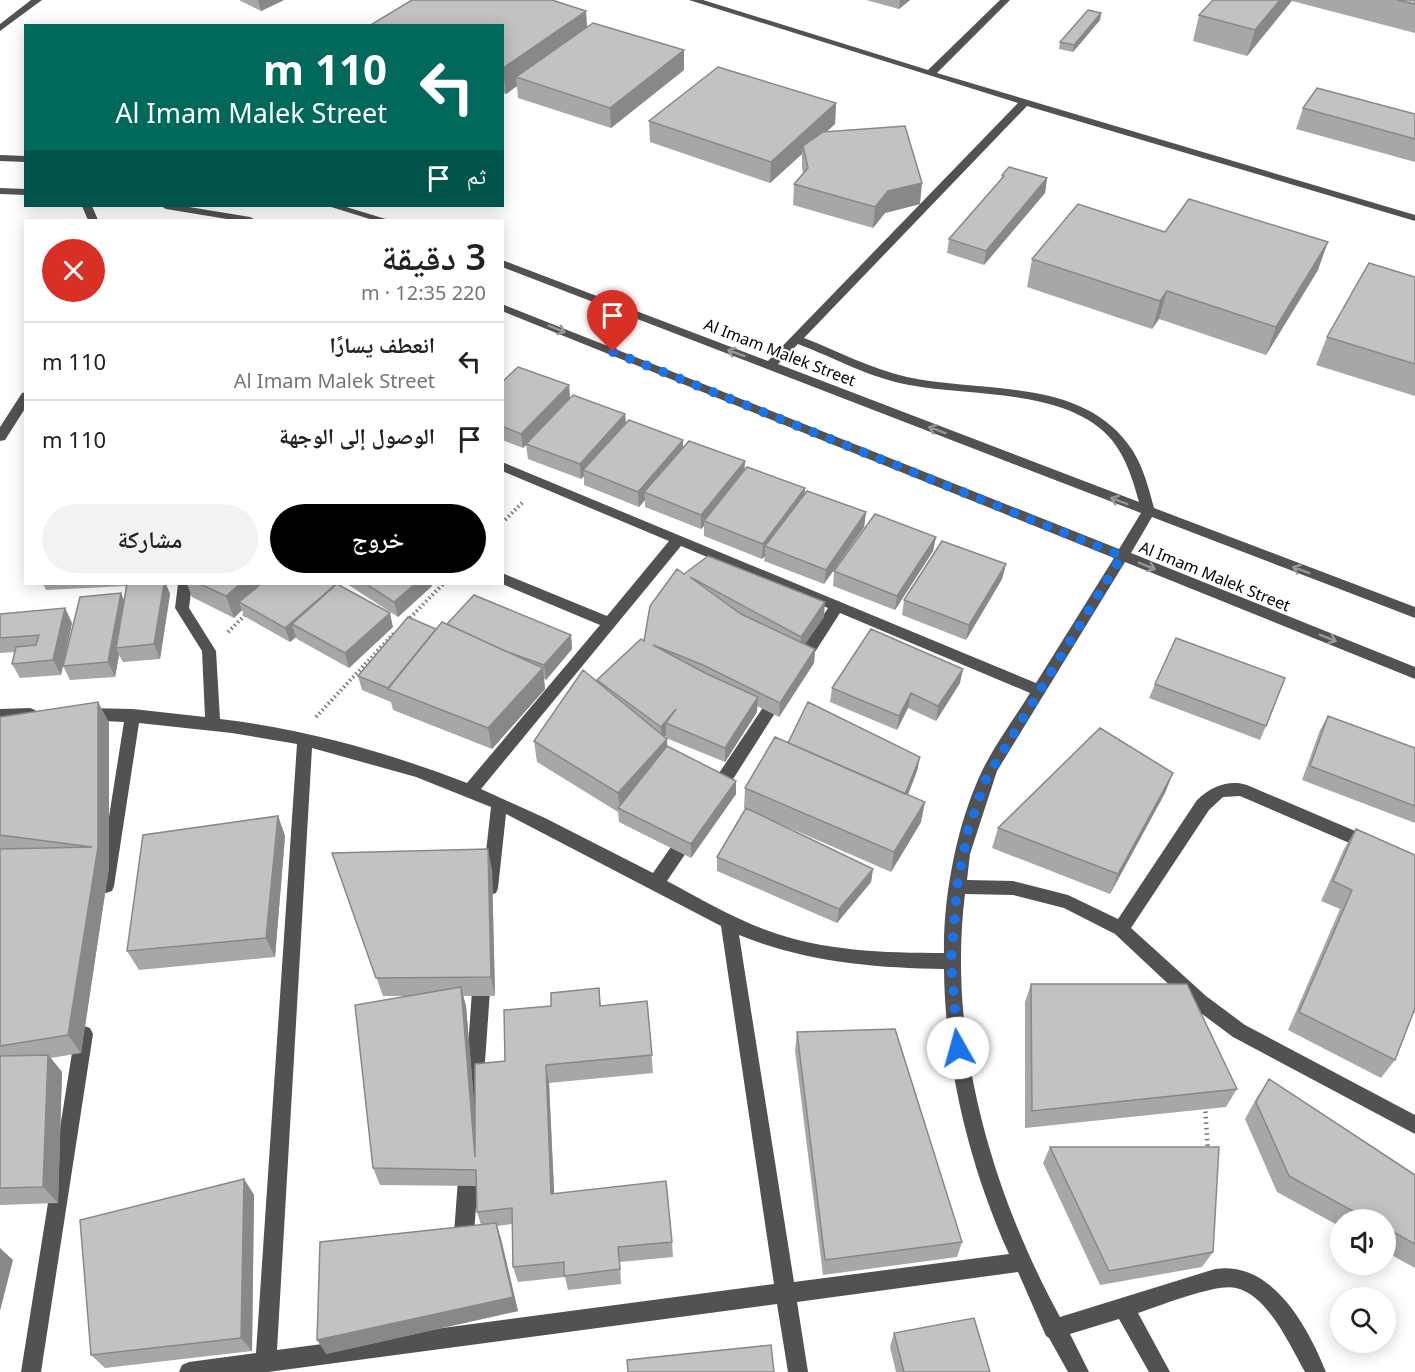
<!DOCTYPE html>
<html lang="ar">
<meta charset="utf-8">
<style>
body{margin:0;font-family:"Noto Sans","Noto Naskh Arabic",sans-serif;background:#f2f2f2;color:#202124;direction:rtl;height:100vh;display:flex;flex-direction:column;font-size:22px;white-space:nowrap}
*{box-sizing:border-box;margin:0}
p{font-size:20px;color:#757577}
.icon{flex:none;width:33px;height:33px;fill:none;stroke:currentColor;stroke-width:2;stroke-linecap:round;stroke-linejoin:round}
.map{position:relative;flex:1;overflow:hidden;direction:ltr}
.sheet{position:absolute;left:24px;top:219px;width:480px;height:366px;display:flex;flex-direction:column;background:#fff;border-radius:0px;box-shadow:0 3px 15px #0003;direction:rtl}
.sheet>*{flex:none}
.hud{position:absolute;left:24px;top:24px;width:480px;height:183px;border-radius:0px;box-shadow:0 3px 15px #0003;direction:rtl;background:#00695c;color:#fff;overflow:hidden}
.tools{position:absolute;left:1330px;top:1209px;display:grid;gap:12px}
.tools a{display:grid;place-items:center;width:66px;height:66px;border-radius:50%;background:#fff;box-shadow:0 3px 15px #0003;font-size:30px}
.pin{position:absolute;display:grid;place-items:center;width:51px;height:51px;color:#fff;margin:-62px -26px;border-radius:50% 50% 50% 0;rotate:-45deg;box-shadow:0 0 6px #0007}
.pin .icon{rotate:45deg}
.me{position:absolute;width:66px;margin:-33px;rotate:353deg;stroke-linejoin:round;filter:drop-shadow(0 0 4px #0008)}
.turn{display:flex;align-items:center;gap:21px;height:126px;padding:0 18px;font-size:27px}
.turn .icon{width:78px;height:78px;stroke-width:2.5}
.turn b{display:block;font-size:42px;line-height:51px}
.then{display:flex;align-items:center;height:57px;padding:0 18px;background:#0003;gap:12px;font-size:22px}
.round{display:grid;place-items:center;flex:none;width:63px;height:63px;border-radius:32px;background:#f2f2f2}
.summary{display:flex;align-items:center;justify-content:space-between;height:102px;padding:0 18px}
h1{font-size:36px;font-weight:600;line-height:45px}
.cta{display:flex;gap:12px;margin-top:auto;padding:12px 18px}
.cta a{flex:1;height:69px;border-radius:36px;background:#000;color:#fff;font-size:24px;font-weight:600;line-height:69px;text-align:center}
.cta a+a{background:#f2f2f2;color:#202124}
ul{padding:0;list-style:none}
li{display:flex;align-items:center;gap:18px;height:78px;padding:0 18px;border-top:2px solid #e0e0e0}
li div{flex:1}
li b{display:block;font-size:22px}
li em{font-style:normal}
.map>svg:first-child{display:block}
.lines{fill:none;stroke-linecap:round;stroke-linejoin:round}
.path-far1{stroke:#747474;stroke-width:4;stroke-dasharray:1.5 3;stroke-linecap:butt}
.path{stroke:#747474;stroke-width:4.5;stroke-dasharray:1.5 4;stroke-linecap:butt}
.minor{fill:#525252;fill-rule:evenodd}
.wall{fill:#a7a7a7}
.shaded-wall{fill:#888}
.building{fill:#c2c2c2;stroke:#888;stroke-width:1.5}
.oneway{stroke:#979797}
.route{stroke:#1a73e8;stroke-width:10;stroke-dasharray:0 18}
.labels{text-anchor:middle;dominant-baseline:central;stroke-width:4.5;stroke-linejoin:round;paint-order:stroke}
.street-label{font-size:16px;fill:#000;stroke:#fff}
</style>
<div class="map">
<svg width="1415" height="1372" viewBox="0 0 1415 1372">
<rect width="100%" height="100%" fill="#fff"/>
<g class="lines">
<path class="path-far1" d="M502 523 523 502
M407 621 443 584
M228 632 246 614
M316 717 395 632"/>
<path class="path" d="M1205 1106 1208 1152"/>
<path class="minor" d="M31 0H42L0 31V24Z
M689 0H703L928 70 1000 0H1010L937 73 1415 215V221L1027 106 804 338C838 351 871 369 907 377 979 393 1079 377 1128 444 1142 462 1148 486 1154 508L1415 607V618L1152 517 1131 553 1415 667V679L1125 562 997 771 970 854 967 880 1013 881 1068 895 1118 919 1197 800C1210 787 1229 779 1247 785L1374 839 1376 844 1374 849 1368 851 1240 796 1223 797 1209 810 1131 928 1206 996 1245 1025 1415 1115V1134L1233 1037 1194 1008 1115 934 1064 908 1013 895 965 894C947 1038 991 1191 1060 1317L1215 1269C1272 1260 1308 1327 1326 1372H1305C1290 1346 1268 1295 1236 1288 1216 1283 1160 1306 1138 1313L1170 1372H1149L1119 1319 1070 1334 1089 1372H1068L1049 1338 1046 1336 1018 1272 797 1302 808 1372H788L777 1304 268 1372H179L182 1365 189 1362 256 1353 297 744 232 733 139 723 114 886 112 891 106 893 100 891 98 886 124 722 84 720 79 718 76 714 79 710 84 708 133 709 205 717 202 651 175 608 178 584H192L189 608 216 651 220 719C306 729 386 752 467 783L600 625 502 584V573L607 616 669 541 502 471V462L1036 683 1114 558 502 311V304L1119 549 1141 513 502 267V260L768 361 1018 103ZM798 344C835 358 870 378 909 385 967 396 1055 389 1102 430 1123 448 1132 476 1139 502L778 364ZM681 546 828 608 796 658 794 662 796 666H806L840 613 1030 693C1014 719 995 744 982 771 957 823 943 897 944 953 884 953 822 951 766 930 731 917 699 898 667 881L694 841 696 836 694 831 688 829 682 831 653 873 545 818 481 789ZM312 748 416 777 491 807 482 888 484 893 490 895 496 893 498 888 506 814 721 926 774 1284 277 1350ZM739 935C805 962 873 968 944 969 945 1066 969 1165 1009 1254L794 1282Z
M0 155 26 156V162L0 161Z
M0 188 26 189V195L0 194Z
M82 206H92L98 220H88Z
M161 206H183L250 217 256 220H233L166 209Z
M328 206H343L389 220H373Z
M26 392V407L5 440 0 441V427L22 393Z
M779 689 784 691 787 695 784 699 721 798 715 799 709 798 707 793 709 788 774 691Z
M30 708 35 710 38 714 35 718 0 721V709Z
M482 969 488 971 491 977 481 1118 479 1124 472 1127 465 1124 463 1118 473 977 476 971Z
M84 1026 90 1028 93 1034 41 1372H21L75 1034 78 1028Z
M469 1157 476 1159 479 1166 473 1247 470 1254 463 1257 456 1254 453 1247 459 1166 462 1159Z"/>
</g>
<path class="wall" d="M239 0H284L261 11Z
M866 0H910L899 9Z
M1213 0H1415V33L1292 1 1247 56 1193 41 1199 15Z
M1101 13 1100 20 1073 52 1059 49 1060 42Z
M372 24 587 26 684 70 611 128 518 98 517 86 506 94 502 93V26H373Z
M836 103 835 124 827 131 920 204 885 213 873 228 793 205 794 184 803 174 802 167V154L770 183 650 142 649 121Z
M1303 108 1415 114V162L1296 129Z
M1002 175 1047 178 1045 193 984 265 947 253 949 239 1001 180Z
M1165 232 1318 270 1266 355 1159 319 1152 329 1027 287 1032 259Z
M1415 277V396L1316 365 1327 337Z
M502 376 503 381 569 385 570 398 625 414 626 423 683 447 745 461 744 471 805 488 804 494 866 512 864 527 824 584 764 561 765 556 762 559 704 536V526L701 529 645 507V500L639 507 584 485V476L581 479 528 459 526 445 523 448 502 440Z
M936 537 933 551 895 610 833 586 834 571Z
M1006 564 1002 579 966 640 902 615 904 600Z
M684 574 824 617 805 644 815 649 814 663 779 717 757 706V712L725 762 666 738V735L665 737 667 739V746L736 794 691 858 619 822 618 812 537 762 534 741 597 682V680L644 641Z
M43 584H166L170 594 160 659 123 662 119 655 115 677 70 680 63 666 124 600 126 586 46 590Z
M187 584H341V587L393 627 349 668 297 639 296 637 290 642 244 616 242 610 234 618 192 597Z
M347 584H431L432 586 398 617Z
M65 608 72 623 61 675 20 678 12 664 15 652 0 653V614Z
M447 624 571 635 572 649 546 680 544 679 545 689 492 749 393 710 391 702 362 690 358 676 436 629Z
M960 683 936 721 908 708 897 730 830 702 832 688Z
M1155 684 1266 726 1260 740 1149 698Z
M98 702 109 723V867L81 1053 51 1058 62 1072 58 1203 0 1205V717Z
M1328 716 1415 748V823L1302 780 1320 730Z
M788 743 920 757 917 771 908 795 921 822 891 872 769 819 873 869 871 882 837 923 717 871V857L746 809 744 808 745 788Z
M1173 773 1165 793 1110 894 992 848 998 828Z
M278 816 285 836 275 957 139 970 127 951Z
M1356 829 1415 855V1013L1413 1012 1395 1060 1381 1078 1288 1030 1340 909 1321 901 1344 849Z
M332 853 492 869 495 996H463L466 1006 475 1115 505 1061 551 1006 599 988 601 1006 647 1001 653 1073 549 1083 554 1194 672 1242 673 1257 620 1262 621 1284 568 1290 565 1277 518 1282 513 1267 512 1224 497 1226 518 1311 326 1354 481 1225 477 1212 476 1186 380 1185 373 1168 408 996H383Z
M1031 984 1237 1089 1226 1107 1025 1128V1002Z
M797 1032 962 1242 957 1257 823 1275 795 1050Z
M1269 1079 1415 1175V1268L1386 1252V1220H1341V1227L1277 1192 1245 1119 1257 1097Z
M1050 1147 1213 1252 1202 1267 1100 1285 1043 1163Z
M244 1179 254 1195 252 1351 105 1368 91 1355Z
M894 1333 990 1372H896L890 1347Z"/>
<path class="shaded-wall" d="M258 0H284L261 11Z
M900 0H910L899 9Z
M1280 0H1292L1247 56 1255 30Z
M586 11 588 37 516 77 517 86 506 94 503 68Z
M1101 13 1100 20 1073 52 1074 45Z
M684 50V70L611 128 610 108Z
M836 103 835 124 804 152 803 146 802 154 770 183 771 162Z
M1047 178 1045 193 984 265 986 251Z
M922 183 920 204 885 213 873 228 875 207 888 191Z
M1328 242 1318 270 1266 355 1276 327Z
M1167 291 1159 319 1152 329 1160 301Z
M569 385 570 400 526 444V445L523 448 521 434Z
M625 414 626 429 583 470 584 476 581 479 580 464Z
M683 440V455L644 492 645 500 639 507 638 492Z
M745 461 744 476 704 521V526L701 529V515Z
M805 488 804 503 765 546V556L762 559 763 544Z
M866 512 864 527 824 584 826 570Z
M936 537 933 551 895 610 897 596Z
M1006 564 1002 579 966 640 969 625Z
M164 584H166L170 594 160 659 154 644Z
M240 584H270L239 602 242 610 234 618 226 596Z
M336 584H341L344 595 292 624 296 637 290 642 285 628Z
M415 584H431L432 586 398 617 394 602Z
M121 593 127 607 116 648 119 655 115 677 108 662Z
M825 602 824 617 800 651 801 637Z
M65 608 72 623 61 675 53 660Z
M390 613 393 627 349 668 345 653Z
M571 635 572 649 546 680 544 665Z
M815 649 814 663 779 717 780 703Z
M543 668 545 689 492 749 488 728Z
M963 669 960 683 936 721 938 706Z
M911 693 908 708 897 730 899 716Z
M758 697 757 712 725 762V748Z
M98 702 109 723V867L81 1053 68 1035 98 847Z
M676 709 666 723V735L661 741V727Z
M667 739 668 760 620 809 618 793Z
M920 757 917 771 902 809 905 795Z
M1173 773 1165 793 1110 894 1118 874Z
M736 781V794L691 858V844Z
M925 802 921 822 891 872 894 852Z
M278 816 285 836 275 957 266 938Z
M488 849 492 869 495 996 491 977Z
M873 869 871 882 837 923 839 909Z
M461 987 466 1006 480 1173 475 1157Z
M48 1055 62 1072 58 1203 43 1187Z
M546 1065 549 1083 555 1210 551 1194Z
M244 1179 254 1195 252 1351 241 1338Z
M496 1223 501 1238 518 1311 326 1354 317 1340Z
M0 1248 13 1260 0 1311Z"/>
<path class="building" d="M412 0H552L586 11 503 68 502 26H377L372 24Z
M1213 0H1280L1255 30 1199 15Z
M1397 0H1415V4Z
M1088 10 1101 13 1074 45 1060 42Z
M593 23 684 50 610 108 516 77Z
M718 67 836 103 771 162 649 121Z
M1317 88 1415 114V139L1303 108Z
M905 126 922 183 888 191 875 207 794 184 808 168 803 146 823 132Z
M1009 167 1047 178 986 251 949 239 1004 176 1002 175Z
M1189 199 1328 242 1276 327 1167 291 1160 301 1032 259 1078 204 1165 232Z
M1369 263 1415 277V364L1327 337Z
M518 367 569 385 521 434 502 426V382Z
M573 395 625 414 580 464 526 444Z
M629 420 683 440 638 492 583 470Z
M689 441 745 461 701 515 644 492Z
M747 467 805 488 763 544 704 521Z
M807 491 866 512 826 570 765 546Z
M875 514 936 537 897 596 834 571Z
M942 541 1006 564 969 625 904 600Z
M708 556 825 602 801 637 690 577 741 614 815 649 780 703 703 665 653 645 707 674 758 697 725 748 666 723 676 709 661 727 597 680 641 639 644 641 650 606 677 569 684 574Z
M127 584H164L154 644 116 648Z
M200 584H240L226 596Z
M261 584H336L285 628 239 602Z
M337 584 390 613 345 653 292 624Z
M366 584H415L394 602Z
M121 593 108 662 63 666 80 597Z
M474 595 571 635 544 665 505 651 447 624Z
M65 608 53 660 12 664 16 647 36 645 39 635 0 638V614Z
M408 617 436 629 388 688 358 676Z
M442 622 543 668 488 728 388 689Z
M871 629 963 669 938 706 911 693 899 716 832 688Z
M1176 638 1285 678 1266 726 1155 684Z
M583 670 667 739 618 793 534 741Z
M98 702V847L68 1035 0 1046V849L92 847 0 835V717Z
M808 702 920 757 905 794 788 743Z
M1328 716 1415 748V806L1310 766Z
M1100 728 1173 773 1118 874 998 828Z
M775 737 925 802 894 852 745 788Z
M667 746 736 781 691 844 618 808Z
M746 808 873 869 839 909 717 857Z
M278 816 266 938 127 951 143 835Z
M1356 829 1415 855V1008L1395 1060 1299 1012 1352 890 1333 881Z
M488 849 491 977 376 978 332 853Z
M1031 984H1187L1237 1089 1032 1111Z
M461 987 475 1157V1064L505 1061 504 1010 551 1006V993L599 988 600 1006 647 1001 652 1055 546 1065 551 1194 666 1181 672 1242 618 1247 620 1269 564 1276V1262L513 1267 512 1208 477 1212 476 1170 373 1168 355 1005Z
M895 1029 962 1242 825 1260 797 1032Z
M48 1055 43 1187 0 1188V1056Z
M1269 1079 1415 1175V1244L1386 1228V1220H1369L1289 1176 1256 1102Z
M1050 1147H1219L1213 1252 1109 1271Z
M244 1179 241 1338 91 1355 80 1220Z
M496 1223 513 1297 317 1340 320 1242Z
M974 1318 990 1372H904L894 1333Z
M771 1345 774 1372H628L627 1360Z"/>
<defs><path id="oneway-shaft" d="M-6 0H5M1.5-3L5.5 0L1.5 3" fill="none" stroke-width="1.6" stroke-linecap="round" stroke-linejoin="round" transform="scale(1.5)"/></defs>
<g class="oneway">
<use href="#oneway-shaft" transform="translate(557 329) rotate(22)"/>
<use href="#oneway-shaft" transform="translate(736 353) rotate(-159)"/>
<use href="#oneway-shaft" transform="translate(937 430) rotate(-159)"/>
<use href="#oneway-shaft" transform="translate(1119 501) rotate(-159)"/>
<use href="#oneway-shaft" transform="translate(1147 566) rotate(22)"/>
<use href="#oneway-shaft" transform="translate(1301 570) rotate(-159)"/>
<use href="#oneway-shaft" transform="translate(1328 638) rotate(22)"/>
</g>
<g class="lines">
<path class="route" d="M613 352 1122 556 986 779 968 830 957 887 951 961 958 1048"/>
</g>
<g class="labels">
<g class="street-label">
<text transform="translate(780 352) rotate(21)">Al Imam Malek Street</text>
<text transform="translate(1215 576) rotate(22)">Al Imam Malek Street</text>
</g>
</g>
</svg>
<div class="tools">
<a><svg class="icon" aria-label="sound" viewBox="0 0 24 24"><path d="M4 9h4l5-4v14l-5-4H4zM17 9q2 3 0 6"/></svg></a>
<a><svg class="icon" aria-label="search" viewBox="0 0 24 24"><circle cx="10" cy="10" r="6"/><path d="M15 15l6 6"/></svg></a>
</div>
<div class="pin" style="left:613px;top:352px;background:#d93025"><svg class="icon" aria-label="arrive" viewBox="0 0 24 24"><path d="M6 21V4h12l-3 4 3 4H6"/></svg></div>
<svg class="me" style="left:958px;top:1048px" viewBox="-20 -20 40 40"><circle r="19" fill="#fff"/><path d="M0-13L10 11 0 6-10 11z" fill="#1a73e8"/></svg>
<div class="hud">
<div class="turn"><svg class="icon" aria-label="left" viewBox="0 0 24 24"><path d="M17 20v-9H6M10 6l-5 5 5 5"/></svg><div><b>110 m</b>Al Imam Malek Street</div></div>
<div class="then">ثم<svg class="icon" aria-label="arrive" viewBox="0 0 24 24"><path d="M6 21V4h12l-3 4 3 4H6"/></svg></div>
</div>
<section class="sheet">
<div class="summary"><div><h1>3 دقيقة</h1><p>220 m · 12:35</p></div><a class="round" style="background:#d93025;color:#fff"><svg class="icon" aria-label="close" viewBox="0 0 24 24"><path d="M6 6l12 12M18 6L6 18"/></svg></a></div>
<ul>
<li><svg class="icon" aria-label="left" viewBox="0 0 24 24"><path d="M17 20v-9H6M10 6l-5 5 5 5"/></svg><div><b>انعطف يسارًا</b><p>Al Imam Malek Street</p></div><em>110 m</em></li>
<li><svg class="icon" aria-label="arrive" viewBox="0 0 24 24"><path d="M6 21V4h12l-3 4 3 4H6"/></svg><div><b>الوصول إلى الوجهة</b></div><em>110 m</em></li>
</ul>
<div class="cta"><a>خروج</a><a>مشاركة</a></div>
</section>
</div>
